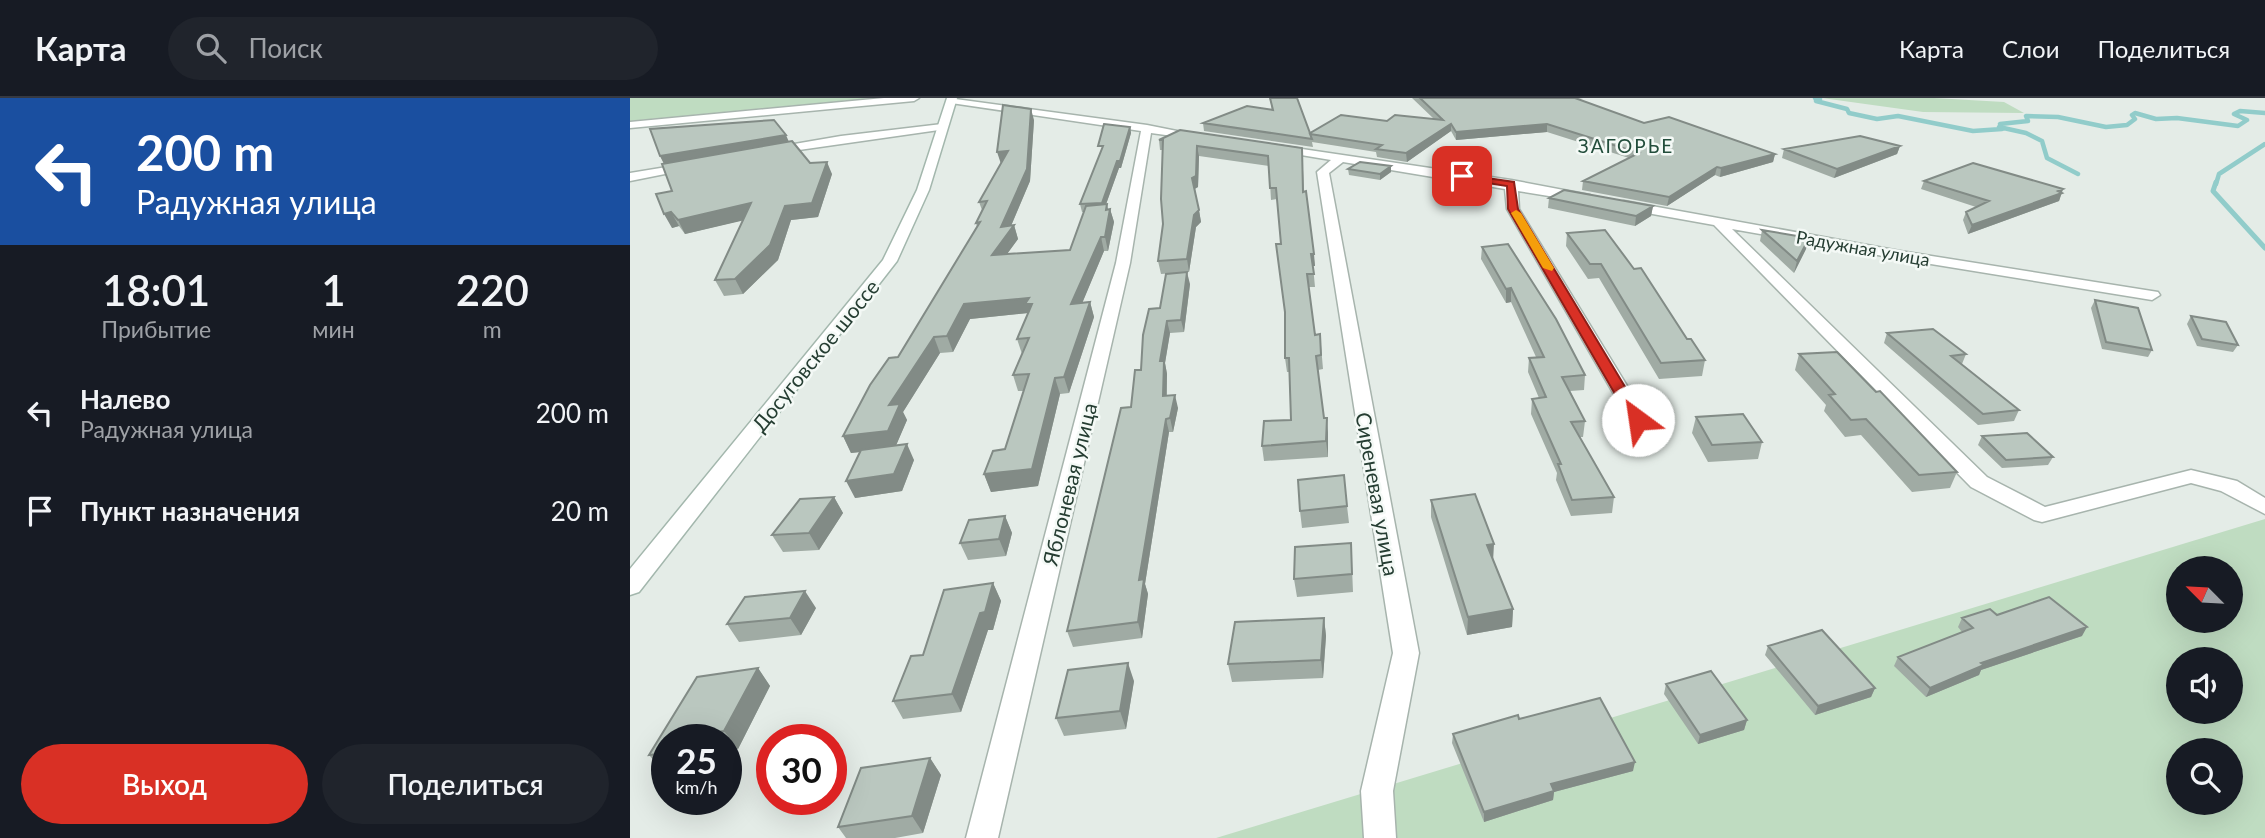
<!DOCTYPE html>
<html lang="ru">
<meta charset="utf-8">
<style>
body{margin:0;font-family:Lato,sans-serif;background:#20242c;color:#f1f3f6;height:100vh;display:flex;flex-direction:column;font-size:26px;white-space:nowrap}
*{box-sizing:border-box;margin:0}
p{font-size:23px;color:#9ea1a6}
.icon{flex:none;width:38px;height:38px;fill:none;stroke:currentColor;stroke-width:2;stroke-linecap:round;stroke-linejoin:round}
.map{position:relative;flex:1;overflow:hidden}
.panel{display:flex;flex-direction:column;background:#171b24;width:630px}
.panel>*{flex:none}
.top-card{background:#1a4fa0;color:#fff;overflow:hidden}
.needle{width:46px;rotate:294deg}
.controls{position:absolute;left:1536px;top:458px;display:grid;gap:14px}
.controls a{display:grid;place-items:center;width:77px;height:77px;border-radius:50%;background:#171b24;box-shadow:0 7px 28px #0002;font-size:35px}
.speed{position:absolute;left:21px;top:626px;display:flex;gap:14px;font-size:35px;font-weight:700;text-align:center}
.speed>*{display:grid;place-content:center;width:91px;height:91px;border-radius:50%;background:#171b24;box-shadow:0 7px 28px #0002;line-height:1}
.speed small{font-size:18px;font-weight:400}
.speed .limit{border:10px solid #d22;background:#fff;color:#111}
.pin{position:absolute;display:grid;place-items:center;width:60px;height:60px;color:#fff;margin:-30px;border-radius:14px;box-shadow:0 4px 10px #0006}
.me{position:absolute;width:77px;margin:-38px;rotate:329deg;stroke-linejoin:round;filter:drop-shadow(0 0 5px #0008)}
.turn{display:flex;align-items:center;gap:24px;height:147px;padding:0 21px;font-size:32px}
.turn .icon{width:91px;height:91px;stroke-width:2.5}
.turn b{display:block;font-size:49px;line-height:60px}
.eta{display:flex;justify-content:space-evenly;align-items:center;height:119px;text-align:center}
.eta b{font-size:42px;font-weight:600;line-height:49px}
.primary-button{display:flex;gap:14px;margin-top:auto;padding:14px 21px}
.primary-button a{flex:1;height:80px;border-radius:42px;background:#d93025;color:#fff;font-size:28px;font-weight:600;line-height:80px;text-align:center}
.primary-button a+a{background:#20242c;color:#f1f3f6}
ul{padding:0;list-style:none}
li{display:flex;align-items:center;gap:21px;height:98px;padding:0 21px}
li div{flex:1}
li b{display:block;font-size:26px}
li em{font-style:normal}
header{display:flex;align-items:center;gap:42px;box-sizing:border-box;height:98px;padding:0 35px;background:#171b24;border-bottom:2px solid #363941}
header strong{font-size:33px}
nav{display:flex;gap:38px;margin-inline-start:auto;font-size:24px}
.search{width:490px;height:63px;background:#20242c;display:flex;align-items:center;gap:18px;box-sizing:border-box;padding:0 24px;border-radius:38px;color:#9ea1a6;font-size:26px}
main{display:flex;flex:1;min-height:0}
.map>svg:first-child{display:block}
.green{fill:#bfdcc1;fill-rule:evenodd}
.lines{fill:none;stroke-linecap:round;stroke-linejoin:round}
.stream-far1{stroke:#91ccca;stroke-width:4.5}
.stream{stroke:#91ccca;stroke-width:5}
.street-casing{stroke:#a7b4ad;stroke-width:3}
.secondary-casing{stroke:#a3b7ad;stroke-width:3}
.street{fill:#fff;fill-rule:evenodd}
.secondary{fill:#fff;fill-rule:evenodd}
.wall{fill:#a0aba4}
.shaded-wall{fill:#828b86}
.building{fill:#bac7bf;stroke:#828b86;stroke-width:2}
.route{fill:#d93025;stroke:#8d1f18;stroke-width:2}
.slow{fill:#f59e0b}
.labels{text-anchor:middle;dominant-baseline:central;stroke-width:5;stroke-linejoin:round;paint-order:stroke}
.far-street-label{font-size:18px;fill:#253d32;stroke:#f4f9f6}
.far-neighbourhood-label{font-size:19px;letter-spacing:2px;fill:#224d3b;stroke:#f4f9f6}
.street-label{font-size:21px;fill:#253d32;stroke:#f4f9f6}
</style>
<header>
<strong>Карта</strong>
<div class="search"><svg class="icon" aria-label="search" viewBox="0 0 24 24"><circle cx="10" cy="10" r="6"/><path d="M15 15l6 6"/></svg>Поиск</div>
<nav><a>Карта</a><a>Слои</a><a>Поделиться</a></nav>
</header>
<main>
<section class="panel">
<div class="top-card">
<div class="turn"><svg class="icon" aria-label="left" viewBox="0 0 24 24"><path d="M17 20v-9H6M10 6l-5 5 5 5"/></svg><div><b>200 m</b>Радужная улица</div></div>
</div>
<div class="eta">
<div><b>18:01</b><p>Прибытие</p></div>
<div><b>1</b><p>мин</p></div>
<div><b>220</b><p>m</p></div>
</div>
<ul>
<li><svg class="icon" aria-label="left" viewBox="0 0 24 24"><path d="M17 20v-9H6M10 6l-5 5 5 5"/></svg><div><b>Налево</b><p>Радужная улица</p></div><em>200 m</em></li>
<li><svg class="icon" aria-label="arrive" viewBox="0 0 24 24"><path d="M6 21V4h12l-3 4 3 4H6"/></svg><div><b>Пункт назначения</b></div><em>20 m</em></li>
</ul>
<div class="primary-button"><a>Выход</a><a>Поделиться</a></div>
</section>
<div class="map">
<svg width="1635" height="740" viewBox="0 0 1635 740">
<rect width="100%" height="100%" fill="#e4ece7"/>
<path class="green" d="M0 0H244L0 23Z
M1192 0H1304L1374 4 1394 15 1293 14Z
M1635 421V740H586ZM1549 471H1601V523H1549ZM1549 562H1601V614H1549ZM1549 653H1601V705H1549Z"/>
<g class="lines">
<path class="stream-far1" d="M1185 0 1190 1 1186 3 1217 11 1219 15 1247 21 1268 18 1343 33 1372 31 1370 26 1398 23 1396 18 1428 19 1476 29 1497 27 1505 21 1502 17 1505 15 1526 21 1547 20 1608 28 1617 22 1604 16 1610 13 1635 15
M1369 29 1396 35 1412 43 1417 60 1448 76
M1586 86 1589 76 1635 46"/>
<path class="stream" d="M1586 84 1583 93 1635 150"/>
<defs>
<path id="street" d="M254 0H289L284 3 0 30V24Z
M318 0 517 27 577 39 572 42 521 35 500 165 368 740H336L486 165 511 33 321 5 318 4Z
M312 26 317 29 316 31 141 56 135 53 141 50 211 38Z
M645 47 881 82 960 97 962 100 956 104 888 93 889 111 1032 345 1029 349H1015L1012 345 877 111 875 91 713 64 699 75 789 555 763 693 766 740H734L731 693 763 555 687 74 701 62 641 52 639 50Z
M61 65 67 68 65 70 0 83V75Z
M994 103 1270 153 1528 194 1530 197 1522 202 1270 161 1102 131 1357 379 1415 409 1561 372 1607 383 1635 400V416L1591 393 1561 385 1412 424 1404 422 1341 389 1084 127 989 110V104Z"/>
<path id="secondary" d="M317 0H327L299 92 267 163 9 494 0 497V471L253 162 287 92Z"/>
</defs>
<use href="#street" class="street-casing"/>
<use href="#secondary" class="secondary-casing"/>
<use href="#street" class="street"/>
<use href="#secondary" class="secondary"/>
</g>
<path class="wall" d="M640 0H667L680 35 757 23 804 21 782 0H953L947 1 1014 25 1145 56 1143 64 1090 79 1085 77 1037 108 952 92 953 83 999 60 917 34 826 42 821 33 777 64 747 59 746 54 682 44 683 49 574 33 573 25 642 12Z
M404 22 400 83 381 128 384 127 388 141 377 156 440 152 454 114H452L450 106 500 29 501 35 491 70H489L476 106 478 112 480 111 484 124 478 153H474L452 205 460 204 464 219 439 295 430 296 408 388 361 394 354 376 375 351 394 293H388L383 277 392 256 387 241 398 215 340 221 323 254 310 255 273 314 277 322 266 347 284 362 272 393 225 400 230 354 221 355 213 338 268 259 347 129 346 125 352 112 349 104Z
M529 42 672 50 674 94 685 168H683L685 189H679L685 237 690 236 693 271 688 272 694 320 698 335V359L634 363 632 348 661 322 659 274H657L655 260V216L651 146 647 101 641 102 639 68 569 58 568 89 565 91 571 124 566 129 559 174 531 176 528 163 533 126V52H530Z
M158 43 180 65 202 76 188 119 161 122 148 162 113 196 94 198 85 182 113 122 55 136 49 128 42 130V93L34 65 30 58Z
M1270 48 1267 56 1204 80 1152 60 1154 51Z
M718 71 761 74 750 82 719 77Z
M1294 83 1433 91 1429 103 1338 136 1333 122 1336 114 1346 109 1291 91Z
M919 100 1023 108 1021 118 1005 128 918 110Z
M1132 132 1176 151 1164 175 1130 143Z
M937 135 1057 241 1075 262 1072 278 1029 281 969 180 958 181 936 148Z
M852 149 955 277 954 292 940 293 955 323 953 339H949L984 399 982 415 941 418 926 382 927 375 901 316 902 301 909 300 898 274 899 260 906 259 881 204 876 205 851 161Z
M560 186 554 234 540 235 535 265 537 276V297L548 310 543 334H539L515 486 518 496 512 540 443 549 437 533 511 272 530 210Z
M1465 202 1522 252 1518 259 1472 251 1461 210Z
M1561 218 1608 247 1603 254 1567 248 1557 226Z
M1257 235 1336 256 1332 266 1389 312 1384 323 1348 327 1254 245Z
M1169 256 1246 294 1327 374 1320 390 1282 394 1231 337 1215 339 1194 313 1196 307 1165 272Z
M1066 319 1132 344 1128 361 1078 364 1062 335Z
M1352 338 1423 359 1418 367 1372 370 1348 347Z
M204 399 213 415 189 452 153 454 142 437Z
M801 402 863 461 883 511 882 529 837 537 801 419Z
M717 408 719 425 672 430 670 413Z
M375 418 382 435 376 458 338 462 330 445Z
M721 445 723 494 667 499 664 481Z
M363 485 371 503 363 532H358L331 614 273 621 263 603Z
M186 510 171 537 109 544 97 526Z
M1367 517 1452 538 1351 572 1349 577 1296 599 1264 568 1268 559 1332 534 1328 529 1332 520Z
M694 520 696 538 693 580 602 584 598 566Z
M1138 548 1245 590 1241 599 1185 617 1135 557Z
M128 570 140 588 108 651 96 653V642H37V675H35L19 657 67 579Z
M504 583 496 631 434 638 426 620Z
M1036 586 1117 622 1114 632 1068 646 1034 596Z
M889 621 1003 673 924 694 923 702 854 724 822 645 823 636Z
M300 660 311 677 293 735 265 740H216L208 729Z"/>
<path class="shaded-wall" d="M401 11 404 22 400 83 378 135 384 127 388 141 366 171 362 157Z
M821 26V33L777 64 776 55Z
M917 26V34L826 42V34Z
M500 29 501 35 491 70H489L474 112 472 105Z
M156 37 159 44 34 66 30 58Z
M567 48 569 58 568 89 564 91 562 80Z
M1270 48 1267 56 1204 80 1207 71Z
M378 53 371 66 367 54Z
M1145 56 1143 64 1090 79 1091 70Z
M197 64 202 76 188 119 161 122 148 162 113 196 105 181 155 108Z
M761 68V74L750 82V76Z
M1087 69 1085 77 1037 108 1039 99Z
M1433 91 1429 103 1338 136 1342 127Z
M121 105 128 119 55 136 48 122Z
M477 106 479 118 480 111 484 124 478 153 475 139Z
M1023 108 1021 118 1005 128 1006 118Z
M569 112 571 124 566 129 559 174 557 161 564 117Z
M41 114 49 128 42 130 34 116Z
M471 139 474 153 446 220 441 206Z
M1179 140 1176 151 1164 175 1167 163Z
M681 156H684L685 168H682Z
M557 174 560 186 554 234 551 222Z
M881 190V204L876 205V191Z
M399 200 402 206 398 215 340 221 323 254 317 238 334 206Z
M460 204 464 219 439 295 434 279Z
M537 223 540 235 535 265 537 276 536 311 533 298 530 263Z
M304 239 310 255 273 314 277 322 265 350 221 355 213 338 259 307Z
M425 280 430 296 408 388 361 394 354 376 402 371Z
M545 297 548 310 543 334 540 320Z
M697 320 698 335V359L696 343Z
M536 321 539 334 515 486 518 496 512 540 508 524 509 482Z
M277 346 284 362 272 393 225 400 216 383Z
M204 399 213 415 189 452 179 435Z
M375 418 382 435 376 458 369 441Z
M864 446 863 464 857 447Z
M363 485 371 503 363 532H358L331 614 322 596 350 515Z
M175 493 186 510 171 537 160 520Z
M883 511 882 529 837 537 838 519Z
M694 520 696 538 693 580 691 562Z
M1457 529 1452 538 1351 572 1349 577 1296 599 1300 590 1351 565Z
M498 565 504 583 496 631 490 613Z
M128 570 140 588 108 651 94 633Z
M1245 590 1241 599 1185 617 1188 608Z
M1117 622 1114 632 1068 646 1070 637Z
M67 637 72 642H64Z
M300 660 311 677 293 735 282 718Z
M1005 664 1003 673 924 694 923 702 854 724V714L921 686Z"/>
<path class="building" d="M640 0H667L680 35 711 17 757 23 765 17 813 22 790 0H945L1014 25 1039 19 1145 56 1091 70 1087 69 1039 99 953 83 1009 55 917 26 826 34 821 26 776 55 746 51 752 47 680 36 682 41 573 25 617 8 643 12Z
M373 7 401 11 397 71 371 129 384 127 362 157 440 152 456 108 477 106 476 112 480 111 475 139H471L441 206 460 204 434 279 425 280 402 371 354 376 363 353 375 351 399 276 383 277 399 240 387 241 402 206H395L399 200 334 206 317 238 304 239 259 307 270 306 258 333 213 338 240 287 259 260 268 259 350 124 346 125 357 103 349 104 378 53 367 54Z
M144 22 156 37 30 58 20 31Z
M474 26 500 29 490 63H487L472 105 450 106 473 48H468Z
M550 32 672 50 673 94 676 93 684 156H681L684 176H677L685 237 690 236 691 257 686 258 694 320H697L696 343 632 348 634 323 661 322 659 260H655V214L646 146H651L646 90H640L638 58 567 48 566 78 562 80 569 112 564 117 557 161 528 163 533 126 531 101 533 42H529Z
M1230 38 1270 48 1207 71 1154 51Z
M162 43 180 65 197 64 182 105 155 108 140 147 105 181 85 182 121 105 48 122 41 114 34 116 26 96 42 93 32 66Z
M730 64 761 68 750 76 718 71Z
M1343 65 1433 91 1428 93 1432 95 1342 127 1336 114 1359 103 1294 83Z
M934 92 1023 108 1006 118 919 100Z
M975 132 1004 171 1011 170 1057 241H1061L1075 262 1031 265 971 166H960L937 135Z
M1132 132 1179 140 1167 163Z
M878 146 926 221 955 277 932 279 955 323 941 324 984 399 942 402 928 366H931L902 301 916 299 899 260 914 259 881 190 876 191 852 149Z
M557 174 551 222 537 223 530 263H534L533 298 545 297 540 320 536 321 509 482 514 481 508 524 437 533 491 310 501 309 505 272H511L513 237 519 211 530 210 536 176Z
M1465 202 1508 210 1522 252 1476 244Z
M1561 218 1596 224 1608 247 1572 241Z
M1303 231 1336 256 1321 258 1389 312 1353 316 1257 235Z
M1207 254 1246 294 1250 293 1327 374 1289 377 1236 321 1221 322 1199 297 1205 296 1169 256Z
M1113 316 1132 344 1082 347 1066 319Z
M1397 335 1423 359 1376 362 1352 338Z
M277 346 264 376 216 383 231 352Z
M714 377 717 408 670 413 668 382Z
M845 396 864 446 857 447 883 511 838 519 801 402Z
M204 399 179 435 142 437 170 401Z
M375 418 369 441 330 445 339 422Z
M721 445 722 476 664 481 665 449Z
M363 485 355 514 350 515 322 596 263 603 281 558 293 557 314 492Z
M175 493 160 520 97 526 115 499Z
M1419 499 1457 529 1351 565 1354 567 1300 590 1268 559 1343 530 1332 520 1360 511 1367 517Z
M694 520 691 562 598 566 605 524Z
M1192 532 1245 590 1188 608 1138 548Z
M498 565 490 613 426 620 438 572Z
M128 570 94 633 67 637 64 642H37V655L19 657 67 579Z
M1081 573 1117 622 1070 637 1036 586Z
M970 600 1005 664 921 686 924 693 854 714 823 636 888 617 889 621Z
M300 660 282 718 208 729 231 670Z"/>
<path class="route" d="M829 76 884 84 888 111 1015 322 1013 325 1008 326 1000 322 878 111 877 88 832 81 828 78Z"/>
<path class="slow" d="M886 112 891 115 924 170 922 173 913 170 881 115Z"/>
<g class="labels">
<g class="far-street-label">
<text transform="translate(1233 150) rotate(10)">Радужная улица</text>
</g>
<g class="far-neighbourhood-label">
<text x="996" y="47">ЗАГОРЬЕ</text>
</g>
<g class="street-label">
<text transform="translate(185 257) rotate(-51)">Досуговское шоссе</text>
<text transform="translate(439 386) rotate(-76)">Яблоневая улица</text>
<text transform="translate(748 396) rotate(80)">Сиреневая улица</text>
</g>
</g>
</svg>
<div class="controls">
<a><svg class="needle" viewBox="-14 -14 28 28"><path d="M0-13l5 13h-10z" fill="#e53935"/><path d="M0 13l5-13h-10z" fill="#9ea1a6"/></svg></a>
<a><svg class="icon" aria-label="sound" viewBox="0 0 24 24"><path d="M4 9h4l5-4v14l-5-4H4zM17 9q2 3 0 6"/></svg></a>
<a><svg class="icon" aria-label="search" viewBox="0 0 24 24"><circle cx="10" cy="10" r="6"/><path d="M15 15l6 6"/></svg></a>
</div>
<div class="speed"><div>25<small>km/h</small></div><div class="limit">30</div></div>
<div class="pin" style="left:832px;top:78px;background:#d93025"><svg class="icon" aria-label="arrive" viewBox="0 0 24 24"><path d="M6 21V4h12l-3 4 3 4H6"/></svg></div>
<svg class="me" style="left:1008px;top:322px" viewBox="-20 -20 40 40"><circle r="19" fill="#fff"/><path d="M0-13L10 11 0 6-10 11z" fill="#d93025"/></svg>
</div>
</main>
